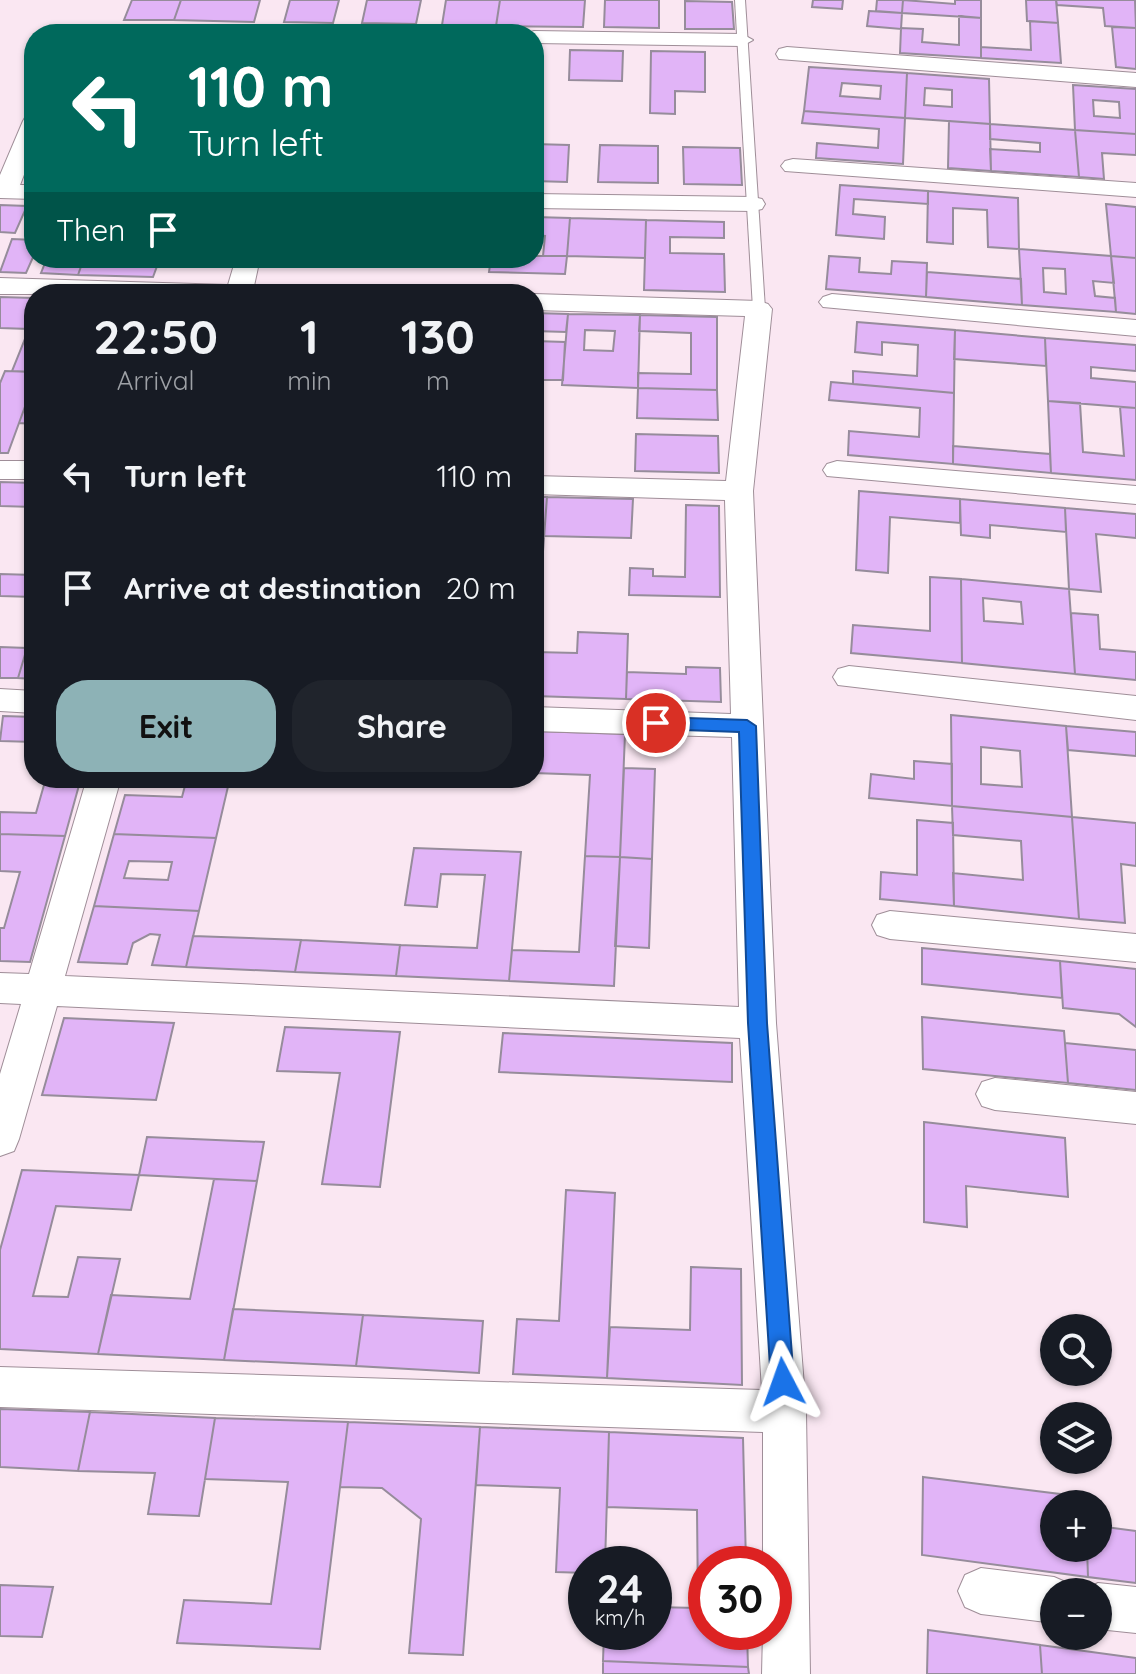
<!DOCTYPE html>
<meta charset="utf-8">
<style>
body{margin:0;font-family:Quicksand,sans-serif;background:#20242c;color:#f1f3f6;height:100vh;display:flex;flex-direction:column;font-size:30px;white-space:nowrap}
*{box-sizing:border-box;margin:0}
p{font-size:26px;color:#9ea1a6}
.icon{flex:none;width:44px;height:44px;fill:none;stroke:currentColor;stroke-width:2;stroke-linecap:round;stroke-linejoin:round}
.map{position:relative;flex:1;overflow:hidden}
.side{position:absolute;left:24px;top:284px;width:520px;height:504px;display:flex;flex-direction:column;background:#171b24;border-radius:32px;box-shadow:0 2px 6px #0004}
.side>*{flex:none}
.guide{position:absolute;left:24px;top:24px;width:520px;height:244px;border-radius:32px;box-shadow:0 2px 6px #0004;background:#00695c;color:#fff;overflow:hidden}
.buttons{position:absolute;left:1040px;top:1314px;display:grid;gap:16px}
.buttons a{display:grid;place-items:center;width:72px;height:72px;border-radius:50%;background:#171b24;box-shadow:0 2px 6px #0004;font-size:40px}
.speed{position:absolute;left:568px;top:1546px;display:flex;gap:16px;font-size:40px;font-weight:700;text-align:center}
.speed>*{display:grid;place-content:center;width:104px;height:104px;border-radius:50%;background:#171b24;box-shadow:0 2px 6px #0004;line-height:1}
.speed small{font-size:20px;font-weight:400}
.speed .limit{border:12px solid #d22;background:#fff;color:#111}
.pin{position:absolute;display:grid;place-items:center;width:68px;height:68px;color:#fff;margin:-34px;border:4px solid #fff;border-radius:50%;box-shadow:0 2px 8px #0007}
.me{position:absolute;width:88px;margin:-44px;rotate:356deg;stroke-linejoin:round;filter:drop-shadow(0 0 6px #0008)}
.turn{display:flex;align-items:center;gap:28px;height:168px;padding:0 32px;font-size:36px}
.turn .icon{width:104px;height:104px;stroke-width:2.5}
.turn b{display:block;font-size:56px;line-height:68px}
.then{display:flex;align-items:center;height:76px;padding:0 32px;background:#0003;gap:16px;font-size:30px}
.eta{display:flex;justify-content:space-evenly;align-items:center;height:136px;text-align:center}
.eta b{font-size:48px;font-weight:700;line-height:56px}
.action{display:flex;gap:16px;margin-top:auto;padding:16px 32px}
.action a{flex:1;height:92px;border-radius:32px;background:#8db2b6;color:#111;font-size:32px;font-weight:700;line-height:92px;text-align:center}
.action a+a{background:#20242c;color:#f1f3f6}
ul{padding:0;list-style:none}
li{display:flex;align-items:center;gap:24px;height:112px;padding:0 32px}
li div{flex:1}
li b{display:block;font-size:30px}
li em{font-style:normal}
.map>svg:first-child{display:block}
.building{fill:#e1b4f7;stroke:#968c9b;stroke-width:2;fill-rule:evenodd}
.lines{fill:none;stroke-linecap:round;stroke-linejoin:round}
.lane-casing{stroke:#9f8e98;stroke-width:2}
.street-casing{stroke:#9f8e98;stroke-width:2}
.lane{fill:#fff;fill-rule:evenodd}
.street{fill:#fff;fill-rule:evenodd}
.route{fill:#1a73e8;stroke:#114b97;stroke-width:2}
</style>
<div class="map">
<svg width="1136" height="1674" viewBox="0 0 1136 1674">
<rect width="100%" height="100%" fill="#fae7f2"/>
<path class="building" d="M132 0H181L174 20H124Z
M181 0H260L254 22 174 20Z
M290 0H339L333 23 284 22Z
M367 0H421L416 24 362 23Z
M446 0H500L496 26 442 25Z
M500 0H585L583 27 496 26Z
M605 0H659V28L604 27Z
M813 0H843L842 9 812 7Z
M877 0H903L902 13 876 11Z
M903 0 955 4V0H981V18L902 13Z
M1026 0H1056L1058 23 1027 21Z
M1056 0H1135L1136 28 1105 26 1103 8 1057 5Z
M685 1 732 2 734 29H685Z
M869 11 902 13 901 29 867 26Z
M959 16 981 18V58L900 53 901 28 923 29 922 42 959 45Z
M1030 21 1058 23 1061 63 981 58V47L1031 50Z
M1112 27 1136 28V69L1116 67Z
M534 49H541L538 80H534Z
M570 50 623 51 622 81 569 80Z
M651 51 705 52V92L675 91V114L650 113Z
M809 67 907 73 905 118 804 111ZM842 83 881 86 880 99 840 96Z
M907 73 989 79 990 124 905 118ZM925 88 952 90V107L924 105Z
M1073 85 1136 89V134L1075 130ZM1093 100 1119 102 1120 118 1094 116Z
M804 111 905 118 903 164 816 158 817 143 878 148 879 129 802 123Z
M949 121 990 124 991 171 948 168Z
M990 124 1075 130 1079 177 991 171 990 149 1040 152V143L990 139Z
M1075 130 1136 134V155L1102 153 1104 179 1079 177Z
M534 144 569 145 567 182 534 181Z
M600 145 658 146V183L598 182Z
M683 147 740 148 742 185 684 184Z
M840 185 928 191V204L854 199 853 214 885 217 884 239 836 235Z
M928 191 1018 198 1019 249 988 247 987 210 953 208V244L927 242Z
M1106 204 1136 207V258L1111 256Z
M0 205 27 206 15 233 0 232Z
M534 217 570 218 567 256H543L545 236 534 235Z
M570 218 646 220 645 258 567 256Z
M646 220 724 222V238L670 237V253L724 254 725 292 644 290Z
M12 239 34 240V255L26 273 0 272Z
M1019 249 1111 256 1114 283 1093 281 1095 296 1115 298 1116 312 1022 305ZM1043 268 1065 269 1066 294 1044 292Z
M534 256H567L565 274 489 272 491 258Z
M829 256 860 258 859 272 891 274 892 261 927 263 926 297 826 289Z
M1111 256 1136 258V314L1116 312Z
M47 258H84L78 275 41 273Z
M84 258H160L153 277 78 275Z
M320 258H347L346 266 318 265Z
M927 272 1021 279 1022 305 926 297Z
M0 297 34 298V372L12 371 29 329 0 328Z
M534 313 568 314 566 332 534 331Z
M568 314 640 315 638 388 562 385ZM585 330 615 331 613 351 584 350Z
M640 315 717 317V390L638 388V373L691 374V333L639 331Z
M857 322 955 330 954 393 853 384V371L917 376 918 345 882 342V355L855 352Z
M955 330 1045 338 1046 366 954 359Z
M1045 338 1136 345V371L1091 367V378L1136 382V408L1048 401Z
M534 341 565 342 563 380H534Z
M5 371 34 372V382L8 453H0V383Z
M34 382V424L19 423Z
M831 382 954 393 953 464 848 455 849 431 919 437 920 408 829 400Z
M638 388 717 390 718 420 637 418Z
M1048 401 1080 403 1083 452 1124 456 1120 407 1136 408V480L1051 473Z
M636 434 718 436 719 473 635 471Z
M953 446 1050 454 1051 473 953 464Z
M0 482 34 483V507L0 506Z
M859 491 960 499V523L890 517 888 573 856 570Z
M534 497H547L540 592H534Z
M547 497 633 499 631 538 544 536Z
M960 499 1065 508 1066 532 990 525V538L961 535Z
M686 505 719 506 720 597 629 595 630 568 653 569V576L685 577Z
M1065 508 1136 514V538L1096 534 1101 592 1069 589Z
M0 574 34 575V597L0 596Z
M930 577 961 579 962 663 851 653 853 625 930 631Z
M961 579 1069 589 1075 674 962 663ZM983 598 1021 602 1023 624 984 621Z
M1071 613 1098 615 1100 649 1136 652V680L1075 674Z
M34 628V679L18 678 27 648Z
M578 632 628 634 626 699 534 696 535 652 577 653Z
M0 647 27 648 18 678H0Z
M686 667 720 668 721 702 626 699 627 672 686 674Z
M951 715 1066 726 1072 817 952 806ZM981 747 1020 751 1022 787 981 784Z
M3 716 34 717V742L0 741Z
M1066 726 1136 732V756L1068 750Z
M534 731 625 734 620 857 585 856 590 775 534 773Z
M914 761 952 764V806L869 798 871 774 914 779Z
M624 768 655 769 652 859 620 857Z
M46 778H81L65 836 0 834V812L36 813Z
M187 778H230L216 838 114 834 125 795 182 797Z
M298 778H331L330 785 297 783Z
M952 806 1072 817 1079 919 954 906 953 873 1023 880 1021 841 953 835Z
M1072 817 1136 823V866L1121 864 1125 923 1079 919Z
M917 820 953 823 954 906 880 899 881 872 917 875Z
M0 834 65 836 30 962 0 961V928H4L20 872 0 871Z
M114 834 216 838 199 911 94 906ZM129 861 172 862 168 880 124 878Z
M414 848 521 852 509 981 396 976 400 945 477 948 485 875 441 874 437 907 405 905Z
M585 856 620 857 614 986 509 981 512 950 579 952Z
M620 857 652 859 649 948 615 946Z
M94 906 199 911 186 967 152 965 160 935 150 934 133 943 127 964 78 962Z
M193 936 301 940 295 972 186 967Z
M301 940 400 945 396 976 295 972Z
M922 948 1060 961 1062 998 922 984Z
M1060 961 1136 969V1027L1119 1014 1063 1008Z
M922 1017 1064 1031 1068 1083 923 1069Z
M64 1018 174 1023 156 1100 42 1095Z
M285 1027 400 1032 380 1187 322 1184 340 1073 277 1071Z
M503 1033 732 1043V1082L499 1072Z
M1065 1043 1136 1050V1090L1068 1083Z
M924 1122 1065 1138 1068 1197 966 1186 967 1227 924 1222Z
M147 1137 264 1142 257 1181 139 1175Z
M22 1170 139 1175 131 1210 56 1206 33 1296 68 1297 78 1257 120 1259 98 1354 0 1349V1250Z
M214 1179 257 1181 224 1360 98 1354 111 1295 190 1299Z
M566 1190 615 1193 607 1378 513 1374 517 1319 559 1321Z
M691 1267 741 1269 742 1385 607 1378 610 1327 690 1330Z
M233 1309 363 1315 356 1366 224 1360Z
M363 1315 483 1321 479 1373 356 1366Z
M0 1409 90 1412 78 1471 0 1467Z
M90 1412 215 1418 199 1516 148 1514 155 1473 78 1471Z
M215 1418 348 1422 320 1649 177 1643 184 1600 271 1604 288 1482 205 1479Z
M348 1422 480 1427 463 1655 409 1653 421 1519 382 1488 340 1487Z
M480 1427 609 1432 605 1564H586V1573L556 1572 560 1488 476 1485Z
M609 1432 743 1438 746 1564H706V1632H747L748 1667 603 1661 604 1632H654V1607L698 1608 697 1510 607 1507Z
M923 1477 1084 1497V1504H1054V1548H1087L1088 1577 922 1555Z
M1098 1526 1136 1531V1583L1088 1577 1087 1548H1098Z
M0 1585 53 1587 42 1637 0 1636Z
M928 1630 1040 1645 1042 1674H927Z
M1040 1645 1136 1658V1674H1042Z
M603 1661 748 1667 749 1674H603Z"/>
<g class="lines">
<defs>
<path id="lane" d="M735 0H745L765 309 759 313 753 309Z"/>
<path id="street" d="M71 25 304 28 315 34H62L60 31 63 26Z
M534 31 742 34 753 40 742 46 534 43V34H525Z
M787 47 1136 73V87L779 59 776 54 779 49Z
M34 114V149L20 185H34V199L0 198V175L23 121 26 116Z
M793 159 1136 183V197L785 171 781 166 785 161Z
M534 194 753 197 762 199 765 204 762 209 753 211 534 208Z
M236 258H260L254 286 273 289 277 294H0V278L228 285Z
M534 294 759 301 768 304 772 309 753 491 776 1023 806 1412 810 1674H762L763 1632H774V1564H763V1432L0 1407V1367L762 1390 740 1038 57 1006 19 1139 14 1151 0 1156V1074L21 1004 0 1003V973L29 974 87 778H121L65 976 739 1007 732 737 534 731V707L731 714 725 500 534 494V476L726 481 745 316 534 310Z
M832 294 1136 320V336L823 307 819 302 823 297Z
M0 461H34V479H0Z
M837 461 1136 486V504L827 476 823 470 827 464Z
M849 666 1136 696V720L838 685 833 677 838 669Z
M0 689 34 691V713L0 711Z
M890 911 1136 934V962L890 939 877 935 872 925 877 915Z
M995 1078 1136 1092V1124L995 1110 982 1106 976 1094 982 1082Z
M981 1568 1054 1577 1070 1584 1074 1592H1054V1623L981 1614 965 1607 958 1591 965 1575Z
M1098 1583 1136 1587V1633L1098 1629V1592H1081Z"/>
</defs>
<use href="#lane" class="lane-casing"/>
<use href="#street" class="street-casing"/>
<use href="#lane" class="lane"/>
<use href="#street" class="street"/>
</g>
<path class="route" d="M656 717 747 720 756 726 767 1023 794 1382 791 1390 783 1393 775 1390 771 1382 748 1023 739 732 656 729 647 723Z"/>
</svg>
<div class="buttons">
<a><svg class="icon" aria-label="search" viewBox="0 0 24 24"><circle cx="10" cy="10" r="6"/><path d="M15 15l6 6"/></svg></a>
<a><svg class="icon" aria-label="layers" viewBox="0 0 24 24"><path d="M12 4l9 5-9 5-9-5zM3 14l9 5 9-5"/></svg></a>
<a>+</a>
<a>−</a>
</div>
<div class="speed"><div>24<small>km/h</small></div><div class="limit">30</div></div>
<div class="pin" style="left:656px;top:723px;background:#d93025"><svg class="icon" aria-label="arrive" viewBox="0 0 24 24"><path d="M6 21V4h12l-3 4 3 4H6"/></svg></div>
<svg class="me" style="left:783px;top:1382px" viewBox="-20 -20 40 40"><path d="M0-17L14 15 0 8-14 15z" fill="#1a73e8" stroke="#fff" stroke-width="4"/></svg>
<div class="guide">
<div class="turn"><svg class="icon" aria-label="left" viewBox="0 0 24 24"><path d="M17 20v-9H6M10 6l-5 5 5 5"/></svg><div><b>110 m</b>Turn left</div></div>
<div class="then">Then<svg class="icon" aria-label="arrive" viewBox="0 0 24 24"><path d="M6 21V4h12l-3 4 3 4H6"/></svg></div>
</div>
<section class="side">
<div class="eta">
<div><b>22:50</b><p>Arrival</p></div>
<div><b>1</b><p>min</p></div>
<div><b>130</b><p>m</p></div>
</div>
<ul>
<li><svg class="icon" aria-label="left" viewBox="0 0 24 24"><path d="M17 20v-9H6M10 6l-5 5 5 5"/></svg><div><b>Turn left</b></div><em>110 m</em></li>
<li><svg class="icon" aria-label="arrive" viewBox="0 0 24 24"><path d="M6 21V4h12l-3 4 3 4H6"/></svg><div><b>Arrive at destination</b></div><em>20 m</em></li>
</ul>
<div class="action"><a>Exit</a><a>Share</a></div>
</section>
</div>
